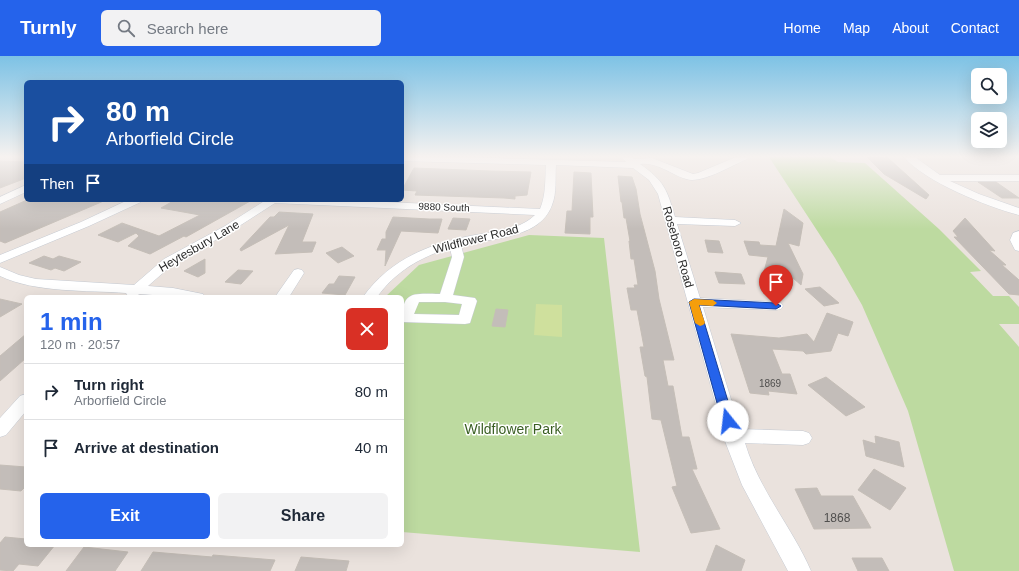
<!DOCTYPE html>
<meta charset="utf-8">
<style>
body{margin:0;font-family:Arial,sans-serif;background:#f2f2f3;color:#1f2937;height:100vh;display:flex;flex-direction:column;font-size:15px;white-space:nowrap}
*{box-sizing:border-box;margin:0}
p{font-size:13px;color:#747a83}
.icon{flex:none;width:22px;height:22px;fill:none;stroke:currentColor;stroke-width:2;stroke-linecap:round;stroke-linejoin:round}
.map{position:relative;flex:1;overflow:hidden}
.sheet{position:absolute;left:24px;top:239px;width:380px;height:252px;display:flex;flex-direction:column;background:#fff;border-radius:6px;box-shadow:0 4px 16px #0002}
.sheet>*{flex:none}
.hud{position:absolute;left:24px;top:24px;width:380px;height:122px;border-radius:6px;box-shadow:0 4px 16px #0002;background:#1a4fa0;color:#fff;overflow:hidden}
.controls{position:absolute;left:971px;top:12px;display:grid;gap:8px}
.controls a{display:grid;place-items:center;width:36px;height:36px;border-radius:6px;background:#fff;box-shadow:0 4px 16px #0002;font-size:20px}
.pin{position:absolute;display:grid;place-items:center;width:34px;height:34px;color:#fff;margin:-41px -17px;border-radius:50% 50% 50% 0;rotate:-45deg;box-shadow:0 0 4px #0007}
.pin .icon{rotate:45deg}
.me{position:absolute;width:44px;margin:-22px;rotate:344deg;stroke-linejoin:round;filter:drop-shadow(0 0 3px #0008)}
.turn{display:flex;align-items:center;gap:14px;height:84px;padding:0 16px;font-size:18px}
.turn .icon{width:52px;height:52px;stroke-width:2.5}
.turn b{display:block;font-size:28px;line-height:34px}
.then{display:flex;align-items:center;height:38px;padding:0 16px;background:#0003;gap:8px;font-size:15px}
.round{display:grid;place-items:center;flex:none;width:42px;height:42px;border-radius:6px;background:#f2f2f3}
.headline{display:flex;align-items:center;justify-content:space-between;height:68px;padding:0 16px}
h1{font-size:24px;font-weight:700;line-height:30px;color:#2563eb}
.action{display:flex;gap:8px;margin-top:auto;padding:8px 16px}
.action a{flex:1;height:46px;border-radius:6px;background:#2563eb;color:#fff;font-size:16px;font-weight:700;line-height:46px;text-align:center}
.action a+a{background:#f2f2f3;color:#1f2937}
ul{padding:0;list-style:none}
li{display:flex;align-items:center;gap:12px;height:56px;padding:0 16px;border-top:1px solid #e0e1e3}
li div{flex:1}
li b{display:block;font-size:15px}
li em{font-style:normal}
header{display:flex;align-items:center;gap:24px;box-sizing:border-box;height:56px;padding:0 20px;background:#2563eb;color:#fff}
header strong{font-size:19px}
nav{display:flex;gap:22px;margin-inline-start:auto;font-size:14px}
.search{width:280px;height:36px;background:#f2f2f3;display:flex;align-items:center;gap:10px;box-sizing:border-box;padding:0 14px;border-radius:6px;color:#747a83;font-size:15px}
.map>svg:first-child{display:block}
.green{fill:#bddaa0}
.pitch{fill:#cfe09d}
.building{fill:#c3bdb9;stroke:#c5beb7}
.lines{fill:none;stroke-linecap:round;stroke-linejoin:round}
.minor-casing{stroke:#c5cad2;stroke-width:1}
.minor{fill:#fff;fill-rule:evenodd}
.route{fill:#2563eb;stroke:#184099}
.slow{fill:#f59e0b}
.labels{text-anchor:middle;dominant-baseline:central;stroke-width:3;stroke-linejoin:round;paint-order:stroke}
.far-street-label{font-size:10px;fill:#2a2a2a;stroke:#fff}
.number-label{font-size:10px;fill:#504f4e}
.street-label{font-size:12px;fill:#2a2a2a;stroke:#fff}
.near-number-label{font-size:12px;fill:#504f4e}
.near-park-label{font-size:14px;fill:#395e22;stroke:#fff}
</style>
<header>
<strong>Turnly</strong>
<div class="search"><svg class="icon" aria-label="search" viewBox="0 0 24 24"><circle cx="10" cy="10" r="6"/><path d="M15 15l6 6"/></svg>Search here</div>
<nav><a>Home</a><a>Map</a><a>About</a><a>Contact</a></nav>
</header>
<div class="map">
<svg width="1019" height="515" viewBox="0 0 1019 515">
<rect width="100%" height="100%" fill="#eae2dd"/>
<path class="green" d="M769 101H830L838 106 865 107 939 173 981 215 970 216 993 240H1009L1019 251V268H999L1019 291V515H954L908 355 862 249 835 202Z
M529 179 604 182 640 496 402 476V241H385L419 209Z"/>
<path class="pitch" d="M536 248 562 249V281L534 279Z"/>
<path class="building" d="M867 101 888 102 929 139 926 143 884 118Z
M0 105 26 106V122L0 132Z
M414 112 491 115 531 116 527 139 515 140V143L504 142 415 139 417 135 402 134Z
M574 116 591 117 593 161H590V178L565 177 567 155H572Z
M618 120 632 121 636 133 640 158 655 215 659 243 674 304H663L668 330H673L682 381H689L697 413H692L720 473 691 477 672 431 677 430 661 364 652 363 647 321 645 320 640 291H644L637 254H631L627 232H635L634 229H638L634 203H631L629 185H630L626 162H624L622 146H621Z
M978 126H996L1019 142H1002Z
M27 144H106L5 187 0 185V156Z
M175 144H252L186 181 184 180 150 198 128 190 139 180 136 177 118 186 98 179 122 167 159 180 200 159 161 152Z
M784 153 803 167 799 190 788 187 803 218 801 229 793 222 792 230 775 226 776 222 763 219 768 201 749 199 744 185 759 186 760 189 776 190Z
M279 156 313 158 302 186H316L312 196 275 198 289 169 241 195 240 193 270 161H274Z
M393 161 429 163H442L438 177 401 175 385 210 386 194H377L382 183H386V176Z
M453 162 470 163 466 174 448 173Z
M965 162 995 195 989 194 1006 209H1002L1019 224V239L1009 238 954 181H958L953 175Z
M705 184 719 185 723 197 708 196Z
M342 191 354 200 338 207 326 197Z
M44 200 53 203 59 200 81 206 64 215 55 212 51 214 29 207Z
M205 203V217L198 221 184 215Z
M238 214 253 215 241 228 225 226Z
M715 216 741 218 745 228 719 227Z
M339 220 355 221 345 239 322 237 329 228H334Z
M820 231 839 247 824 250 805 233Z
M0 243 22 248 0 261Z
M496 253 508 254 505 271 492 270Z
M827 257 853 266 848 280 838 277 831 295 806 298 803 295 772 293 782 318H790L797 338 768 335 769 339 750 337 731 278 779 282 807 278 814 286Z
M26 278V302L0 325V300Z
M826 321 865 351 846 360 808 329Z
M875 380 899 386 904 411 866 400 863 384 876 388Z
M0 409 26 411V430L21 435 0 433Z
M874 413 906 432 890 454 858 434Z
M817 432 821 440H853L871 472 814 473 795 433Z
M5 481 26 483V489H55L38 510 19 508 13 515 0 514V487Z
M716 489 745 504 741 515H706Z
M84 491 128 496 115 515H66Z
M153 496 212 501 213 499 275 504 270 515H141Z
M301 501 349 505 346 515H295Z
M852 502H882L889 515H858Z"/>
<g class="lines">
<defs>
<path id="minor" d="M402 101H458L626 106 621 101H631L634 103 652 102 693 118 698 117 736 101H748L747 103C733 109 708 124 692 124 676 123 659 105 640 108 664 125 667 133 675 161L735 164 741 167 735 170 677 168 700 242 776 246 781 247 783 250 781 253 776 254 703 251 740 373 803 375 809 377 812 382 809 387 803 389 745 387C759 434 792 471 811 515H788L742 429 723 380 724 378 658 138 649 124 633 112 556 109C555 122 557 137 552 149 540 183 491 182 461 189L464 201 453 239 475 242 477 245 470 267 465 268 402 266C402 234 413 238 440 238L452 201 450 192C420 201 395 216 377 241H363C390 203 431 187 475 179 496 176 519 174 535 159L275 147 233 174 172 209 148 230 173 232 203 238 205 241H178L140 238 133 241 128 240 126 237C87 234 36 237 0 220V211L19 219 36 223 134 229 164 203 225 170 266 144H343L540 153C546 139 545 124 546 109L402 105ZM419 246H445L462 248 459 259 414 258Z
M904 101H915L940 119H1019V125H950L979 138 1019 152V159C988 151 925 126 904 101Z
M26 129V136L0 148V141Z
M128 144H142L141 146 89 170 0 207V199L81 166Z
M1019 175V195L1015 194 1010 184 1013 177Z
M298 213 302 214 304 217 289 241H275L294 214Z
M26 338V355L6 379 0 381V362L20 340Z"/>
</defs>
<use href="#minor" class="minor-casing"/>
<use href="#minor" class="minor"/>
</g>
<linearGradient id="sky" x2="0" y2="1"><stop stop-color="#7dc2e5"/><stop offset="0.58" stop-color="#f6f2f0"/><stop offset="1" stop-color="#f6f2f0" stop-opacity="0"/></linearGradient>
<rect width="1019" height="173" fill="url(#sky)"/>
<path class="route" d="M694 243 776 247 781 250 776 253 699 249 734 365 732 368 728 369 724 368 722 365 689 246Z"/>
<path class="slow" d="M694 243 713 244 717 247 713 250 699 249 705 267 703 269 700 270 695 267 689 246Z"/>
<g class="labels">
<g class="far-street-label">
<text transform="translate(444 151) rotate(2)">9880 South</text>
</g>
<g class="number-label">
<text x="770" y="327">1869</text>
</g>
<g class="street-label">
<text transform="translate(476 183) rotate(-14)">Wildflower Road</text>
<text transform="translate(199 190) rotate(-30)">Heytesbury Lane</text>
<text transform="translate(678 191) rotate(74)">Roseboro Road</text>
</g>
<g class="near-number-label">
<text x="837" y="462">1868</text>
</g>
<g class="near-park-label">
<text x="513" y="373">Wildflower Park</text>
</g>
</g>
</svg>
<div class="controls">
<a><svg class="icon" aria-label="search" viewBox="0 0 24 24"><circle cx="10" cy="10" r="6"/><path d="M15 15l6 6"/></svg></a>
<a><svg class="icon" aria-label="layers" viewBox="0 0 24 24"><path d="M12 4l9 5-9 5-9-5zM3 14l9 5 9-5"/></svg></a>
</div>
<div class="pin" style="left:776px;top:250px;background:#d93025"><svg class="icon" aria-label="arrive" viewBox="0 0 24 24"><path d="M6 21V4h12l-3 4 3 4H6"/></svg></div>
<svg class="me" style="left:728px;top:365px" viewBox="-20 -20 40 40"><circle r="19" fill="#fff"/><path d="M0-13L10 11 0 6-10 11z" fill="#2563eb"/></svg>
<div class="hud">
<div class="turn"><svg class="icon" aria-label="right" viewBox="0 0 24 24"><path d="M7 20v-9h11M14 6l5 5-5 5"/></svg><div><b>80 m</b>Arborfield Circle</div></div>
<div class="then">Then<svg class="icon" aria-label="arrive" viewBox="0 0 24 24"><path d="M6 21V4h12l-3 4 3 4H6"/></svg></div>
</div>
<section class="sheet">
<div class="headline"><div><h1>1 min</h1><p>120 m · 20:57</p></div><a class="round" style="background:#d93025;color:#fff"><svg class="icon" aria-label="close" viewBox="0 0 24 24"><path d="M6 6l12 12M18 6L6 18"/></svg></a></div>
<ul>
<li><svg class="icon" aria-label="right" viewBox="0 0 24 24"><path d="M7 20v-9h11M14 6l5 5-5 5"/></svg><div><b>Turn right</b><p>Arborfield Circle</p></div><em>80 m</em></li>
<li><svg class="icon" aria-label="arrive" viewBox="0 0 24 24"><path d="M6 21V4h12l-3 4 3 4H6"/></svg><div><b>Arrive at destination</b></div><em>40 m</em></li>
</ul>
<div class="action"><a>Exit</a><a>Share</a></div>
</section>
</div>
